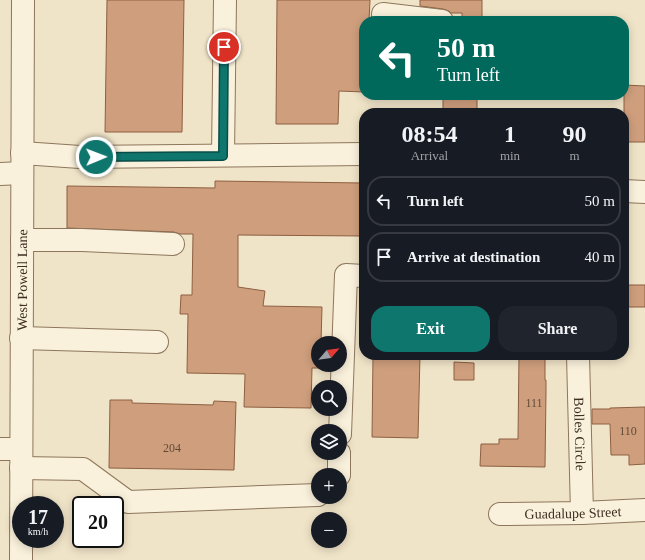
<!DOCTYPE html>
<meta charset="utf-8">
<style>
body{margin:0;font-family:Georgia,serif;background:#20242c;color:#f1f3f6;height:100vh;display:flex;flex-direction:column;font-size:15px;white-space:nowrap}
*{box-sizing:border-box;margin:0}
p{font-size:13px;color:#9ea1a6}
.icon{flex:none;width:22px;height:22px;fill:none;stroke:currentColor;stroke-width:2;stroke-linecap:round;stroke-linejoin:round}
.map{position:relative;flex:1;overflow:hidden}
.side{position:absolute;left:359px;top:108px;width:270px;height:252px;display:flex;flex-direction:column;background:#171b24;border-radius:16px;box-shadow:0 2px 10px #0003}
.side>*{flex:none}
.top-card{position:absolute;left:359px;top:16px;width:270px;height:84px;border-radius:16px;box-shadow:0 2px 10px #0003;background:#00695c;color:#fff;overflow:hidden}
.needle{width:26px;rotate:62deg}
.controls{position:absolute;left:311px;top:336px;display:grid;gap:8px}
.controls a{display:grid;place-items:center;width:36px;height:36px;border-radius:50%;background:#171b24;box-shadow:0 2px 10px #0003;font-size:20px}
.speed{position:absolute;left:12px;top:496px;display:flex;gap:8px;font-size:20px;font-weight:700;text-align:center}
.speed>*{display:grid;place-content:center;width:52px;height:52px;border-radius:50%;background:#171b24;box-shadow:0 2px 10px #0003;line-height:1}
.speed small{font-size:10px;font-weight:400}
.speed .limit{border:2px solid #111;border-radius:6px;background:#fff;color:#111}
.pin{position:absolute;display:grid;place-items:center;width:34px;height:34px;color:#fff;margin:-17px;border:2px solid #fff;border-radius:50%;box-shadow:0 1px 4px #0007}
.me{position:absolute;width:44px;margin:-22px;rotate:89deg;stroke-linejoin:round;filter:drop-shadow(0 0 3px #0008)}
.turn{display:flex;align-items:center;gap:14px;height:84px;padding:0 12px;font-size:18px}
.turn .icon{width:52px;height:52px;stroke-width:2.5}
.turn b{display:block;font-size:28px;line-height:34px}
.eta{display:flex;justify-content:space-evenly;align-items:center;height:68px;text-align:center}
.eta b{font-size:24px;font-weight:700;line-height:28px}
.button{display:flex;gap:8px;margin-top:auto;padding:8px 12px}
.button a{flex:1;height:46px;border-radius:16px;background:#0f766e;color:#fff;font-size:16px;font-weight:700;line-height:46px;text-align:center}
.button a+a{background:#20242c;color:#f1f3f6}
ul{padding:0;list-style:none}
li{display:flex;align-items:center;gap:12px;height:50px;margin:0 8px 6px;padding:0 4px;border:2px solid #363941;border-radius:16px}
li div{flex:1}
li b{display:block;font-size:15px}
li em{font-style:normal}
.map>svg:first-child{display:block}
.building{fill:#cf9f7d;stroke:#8d5f41}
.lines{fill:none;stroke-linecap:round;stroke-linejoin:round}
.minor-casing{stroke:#8d765c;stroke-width:24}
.minor{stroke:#faf1dc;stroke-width:22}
.route-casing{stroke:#0a4d48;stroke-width:10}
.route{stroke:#0f766e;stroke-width:7}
.labels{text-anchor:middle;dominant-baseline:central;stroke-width:4;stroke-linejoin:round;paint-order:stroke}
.number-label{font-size:12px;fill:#624a37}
.street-label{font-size:14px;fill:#3d2e20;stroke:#f7eed8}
</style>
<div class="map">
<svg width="645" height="560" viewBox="0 0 645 560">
<rect width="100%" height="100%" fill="#f0e4c8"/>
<path class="building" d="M107 0H184L182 132H105Z
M277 0H370L369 21H364V92L339 91 338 124H276Z
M420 0H482V21H462V13H451L449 11 443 9 420 6Z
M624 85 645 86V142H624Z
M443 95H477V113H443Z
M215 181 364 183V236L238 235V287L265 291 263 306 322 307 321 343H318V365H320V368H312L311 408 244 407 245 374 187 373 188 314H180L181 295H192L193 234H180L174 232 67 228V186L215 188Z
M624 285H645V307H624Z
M373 355H420L418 438 372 437Z
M519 355H545V380H546V392L545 467 480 466 481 444H499V439H518Z
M454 362 474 363V380H454Z
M110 400H132V403L213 405 214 401 236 402 234 470 109 468Z
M645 407V464L629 465V455H611L610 424H592V409H610V408Z"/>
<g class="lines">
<defs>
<g id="minor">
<path d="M383 14 442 21"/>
<path d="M22 153 80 157 364 154"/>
<path d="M223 155 225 0"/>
<path d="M0 174 22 173"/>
<path d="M624 191 645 192"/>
<path d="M22 240H82L173 244"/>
<path d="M21 338 157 342"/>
<path id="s1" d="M578 355 582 513"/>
<path d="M340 434 346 275 364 276"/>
<path d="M0 449H21"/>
<path d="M21 468 83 469 128 502 318 495"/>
<path d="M339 475V453"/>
<path id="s2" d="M500 514 582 513 645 510"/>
<path id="s3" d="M21 560 23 0"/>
</g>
</defs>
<use href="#minor" class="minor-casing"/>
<use href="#minor" class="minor"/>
</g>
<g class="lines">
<defs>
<path id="route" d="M96 157 223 156 224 47"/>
</defs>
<use href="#route" class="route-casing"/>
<use href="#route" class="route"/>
</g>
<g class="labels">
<g class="number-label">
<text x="534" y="403">111</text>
<text x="628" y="431">110</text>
<text x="172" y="448">204</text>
</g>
<g class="street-label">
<text stroke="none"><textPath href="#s3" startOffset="280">West Powell Lane</textPath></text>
<text stroke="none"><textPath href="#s1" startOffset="79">Bolles Circle</textPath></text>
<text stroke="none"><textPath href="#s2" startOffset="73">Guadalupe Street</textPath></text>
</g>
</g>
</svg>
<div class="controls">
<a><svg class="needle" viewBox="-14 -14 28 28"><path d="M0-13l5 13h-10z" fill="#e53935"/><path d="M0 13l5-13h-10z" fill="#9ea1a6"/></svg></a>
<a><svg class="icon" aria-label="search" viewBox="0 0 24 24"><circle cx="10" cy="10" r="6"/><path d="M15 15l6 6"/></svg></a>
<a><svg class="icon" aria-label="layers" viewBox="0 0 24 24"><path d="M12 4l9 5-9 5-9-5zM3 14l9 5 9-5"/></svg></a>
<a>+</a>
<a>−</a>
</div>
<div class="speed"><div>17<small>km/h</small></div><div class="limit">20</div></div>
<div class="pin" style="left:224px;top:47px;background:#d93025"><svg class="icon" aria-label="arrive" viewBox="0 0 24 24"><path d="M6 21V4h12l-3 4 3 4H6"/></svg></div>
<svg class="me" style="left:96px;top:157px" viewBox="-20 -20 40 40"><circle r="17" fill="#0f766e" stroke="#fff" stroke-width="3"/><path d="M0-11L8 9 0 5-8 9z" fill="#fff"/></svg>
<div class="top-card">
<div class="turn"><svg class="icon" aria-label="left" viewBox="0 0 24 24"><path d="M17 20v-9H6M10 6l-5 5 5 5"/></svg><div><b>50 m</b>Turn left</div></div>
</div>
<section class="side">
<div class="eta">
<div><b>08:54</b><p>Arrival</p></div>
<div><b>1</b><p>min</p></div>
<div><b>90</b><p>m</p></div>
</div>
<ul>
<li><svg class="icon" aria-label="left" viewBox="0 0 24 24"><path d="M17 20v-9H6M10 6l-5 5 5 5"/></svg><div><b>Turn left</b></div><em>50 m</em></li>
<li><svg class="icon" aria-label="arrive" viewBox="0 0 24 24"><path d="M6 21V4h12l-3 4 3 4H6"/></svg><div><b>Arrive at destination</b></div><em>40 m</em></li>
</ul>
<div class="button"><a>Exit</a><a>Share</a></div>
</section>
</div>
